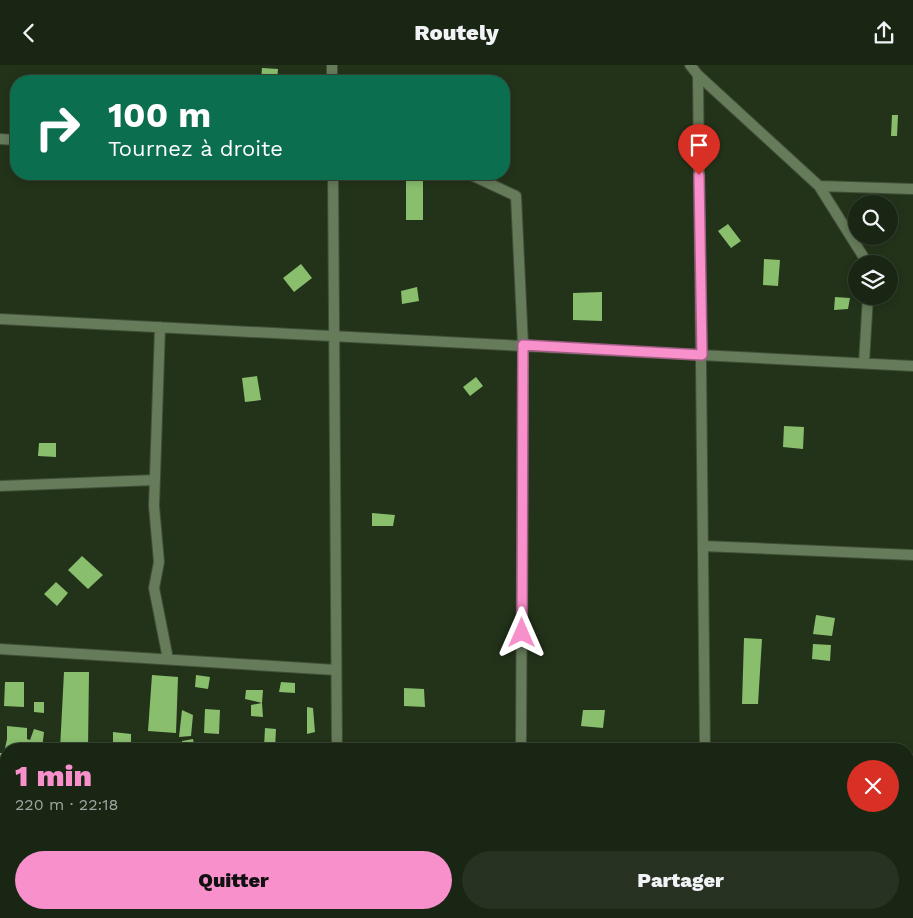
<!DOCTYPE html>
<html lang="fr">
<meta charset="utf-8">
<style>
body{margin:0;font-family:"Work Sans",sans-serif;background:#273222;color:#f1f3f6;height:100vh;display:flex;flex-direction:column;font-size:19px;white-space:nowrap}
*{box-sizing:border-box;margin:0}
p{font-size:16px;color:#9fa5a0}
.icon{flex:none;width:28px;height:28px;fill:none;stroke:currentColor;stroke-width:2;stroke-linecap:round;stroke-linejoin:round}
.map{position:relative;flex:1;overflow:hidden}
.details{position:absolute;left:0px;top:678px;width:914px;height:176px;display:flex;flex-direction:column;background:#1a2614;border-radius:20px 20px 0 0;box-shadow:0 2px 8px #0003,0 0 0 1px #384334}
.details>*{flex:none}
.banner{position:absolute;left:10px;top:10px;width:500px;height:105px;border-radius:20px;box-shadow:0 2px 8px #0003,0 0 0 1px #384334;background:#0b6e4f;color:#fff;overflow:hidden}
.controls{position:absolute;left:848px;top:130px;display:grid;gap:10px}
.controls a{display:grid;place-items:center;width:50px;height:50px;border-radius:50%;background:#1a2614;box-shadow:0 2px 8px #0003,0 0 0 1px #384334;font-size:25px}
.pin{position:absolute;display:grid;place-items:center;width:42px;height:42px;color:#fff;margin:-51px -21px;border-radius:50% 50% 50% 0;rotate:-45deg;box-shadow:0 0 5px #0007}
.pin .icon{rotate:45deg}
.me{position:absolute;width:55px;margin:-28px;rotate:0deg;stroke-linejoin:round;filter:drop-shadow(0 0 4px #0008)}
.turn{display:flex;align-items:center;gap:18px;height:105px;padding:0 15px;font-size:22px}
.turn .icon{width:65px;height:65px;stroke-width:2.5}
.turn b{display:block;font-size:35px;line-height:42px}
.round{display:grid;place-items:center;flex:none;width:52px;height:52px;border-radius:26px;background:#273222}
.summary{display:flex;align-items:center;justify-content:space-between;height:85px;padding:0 15px}
h1{font-size:30px;font-weight:800;line-height:38px;color:#f890cc}
.cta{display:flex;gap:10px;margin-top:auto;padding:10px 15px}
.cta a{flex:1;height:58px;border-radius:30px;background:#f890cc;color:#111;font-size:20px;font-weight:800;line-height:58px;text-align:center}
.cta a+a{background:#273222;color:#f1f3f6}
header{display:flex;justify-content:space-between;align-items:center;height:65px;padding:0 15px;background:#1a2614;font-size:22px;font-weight:800}
.map>svg:first-child{display:block}
.building{fill:#89be6d}
.lines{fill:none;stroke-linecap:round;stroke-linejoin:round}
.street-casing{stroke:#404f37;stroke-width:12}
.street{stroke:#657b5a;stroke-width:10}
.route-casing{stroke:#a15e85;stroke-width:12}
.route{stroke:#f890cc;stroke-width:9}
</style>
<header><svg class="icon" aria-label="back" viewBox="0 0 24 24"><path d="M15 5l-7 7 7 7"/></svg>Routely<svg class="icon" aria-label="share" viewBox="0 0 24 24"><path d="M12 15V3M7 8l5-5 5 5M5 13v7h14v-7"/></svg></header>
<div class="map">
<svg width="913" height="853" viewBox="0 0 913 853">
<rect width="100%" height="100%" fill="#23331a"/>
<path class="building" d="M262 3 278 4 277 16H261Z
M892 50H898L897 71H891Z
M406 114H423V155H406Z
M728 159 741 176 731 183 718 166Z
M764 194 780 195 778 221 763 220Z
M301 199 312 213 294 227 283 213Z
M417 222 419 236 402 239 401 226Z
M602 227V256L573 255V228Z
M835 232 850 233 848 244 834 245Z
M257 311 261 335 245 337 242 313Z
M476 312 483 321 470 331 463 322Z
M784 361 804 362 803 384 783 382Z
M39 378H56V392L38 391Z
M372 448 395 450 393 461H372Z
M82 491 103 510 88 524 68 505Z
M56 517 68 528 57 541 44 529Z
M816 550 835 553 832 571 813 569Z
M744 573 762 574 758 639H742Z
M813 579 831 580 830 596 812 594Z
M64 607H89L88 684H60Z
M152 610 178 612 176 668 148 666Z
M196 610 210 612 208 624 195 622Z
M5 617H24V642L4 641Z
M281 617 295 618V628L279 627Z
M404 623 424 624 425 642 404 641Z
M246 625H263L262 638 245 634Z
M34 637H44V648L34 647Z
M262 638 263 652 251 651V640Z
M307 642 313 643 315 667 307 669Z
M205 644 220 645 219 669 204 668Z
M182 645 193 650 191 671 179 672Z
M583 645H605L603 663 581 661Z
M7 661 27 663V674L30 675 34 664 44 667 42 684H6V712L5 715H0V688H4L7 674Z
M265 663 276 664 275 683 264 682Z
M113 667 131 669V684H108V680L113 679Z
M193 674 195 684H183L182 676Z
M163 677 172 678V684H135L136 680 162 682Z
M148 848H171L173 852 151 853Z
M241 849 267 851V853H241Z"/>
<g class="lines">
<defs>
<path id="street" d="M332 0V16
M690 0 698 10 705 684
M698 10 819 121 913 124
M0 74 16 75
M333 109 337 684
M469 109 516 131 523 280 521 684
M819 121 868 199
M0 254 913 301
M160 262 154 441 159 497 154 523 168 594
M864 298 868 231
M0 421 155 415
M703 481 913 490
M0 584 336 605
M0 803H6
M908 845 913 846
M338 848V853
M521 848V853
M707 848 708 853"/>
</defs>
<use href="#street" class="street-casing"/>
<use href="#street" class="street"/>
</g>
<g class="lines">
<defs>
<path id="route" d="M522 568 523 280 702 290 699 110"/>
</defs>
<use href="#route" class="route-casing"/>
<use href="#route" class="route"/>
</g>
</svg>
<div class="controls">
<a><svg class="icon" aria-label="search" viewBox="0 0 24 24"><circle cx="10" cy="10" r="6"/><path d="M15 15l6 6"/></svg></a>
<a><svg class="icon" aria-label="layers" viewBox="0 0 24 24"><path d="M12 4l9 5-9 5-9-5zM3 14l9 5 9-5"/></svg></a>
</div>
<div class="pin" style="left:699px;top:110px;background:#d93025"><svg class="icon" aria-label="arrive" viewBox="0 0 24 24"><path d="M6 21V4h12l-3 4 3 4H6"/></svg></div>
<svg class="me" style="left:522px;top:568px" viewBox="-20 -20 40 40"><path d="M0-17L14 15 0 8-14 15z" fill="#f890cc" stroke="#fff" stroke-width="4"/></svg>
<div class="banner">
<div class="turn"><svg class="icon" aria-label="right" viewBox="0 0 24 24"><path d="M7 20v-9h11M14 6l5 5-5 5"/></svg><div><b>100 m</b>Tournez à droite</div></div>
</div>
<section class="details">
<div class="summary"><div><h1>1 min</h1><p>220 m · 22:18</p></div><a class="round" style="background:#d93025;color:#fff"><svg class="icon" aria-label="close" viewBox="0 0 24 24"><path d="M6 6l12 12M18 6L6 18"/></svg></a></div>
<div class="cta"><a>Quitter</a><a>Partager</a></div>
</section>
</div>
